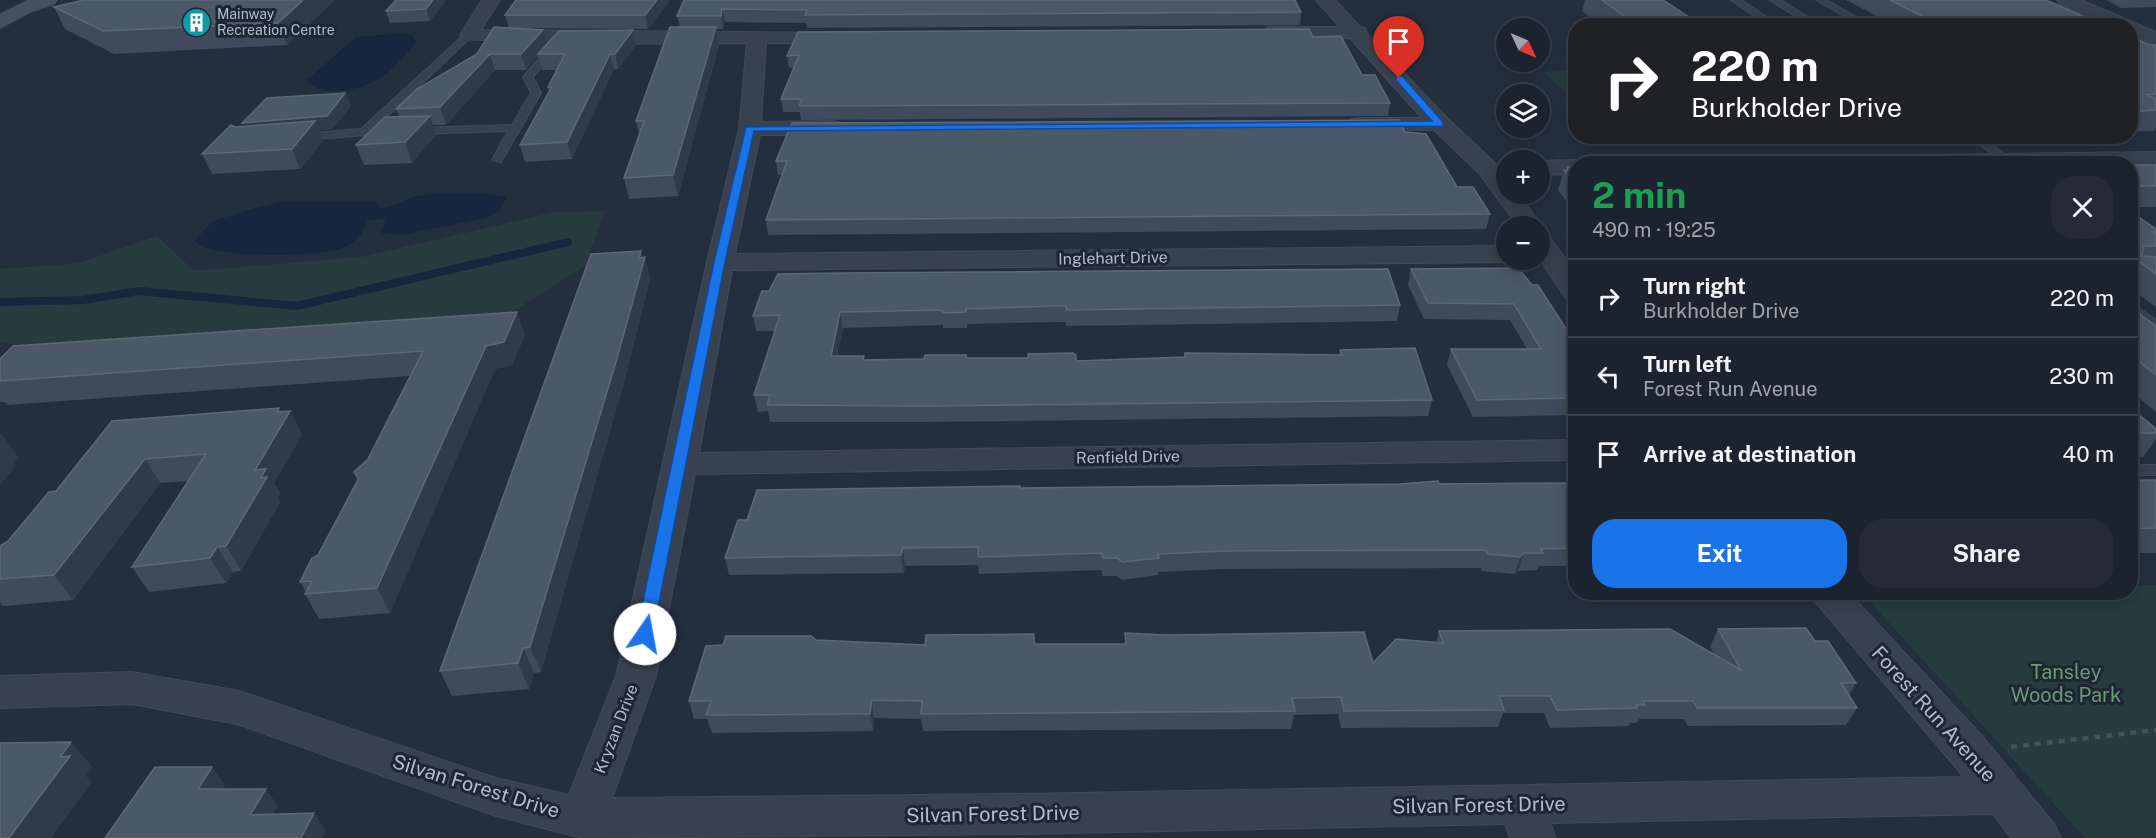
<!DOCTYPE html>
<meta charset="utf-8">
<style>
body{margin:0;font-family:"Public Sans",sans-serif;background:#242b36;color:#f1f3f6;height:100vh;display:flex;flex-direction:column;font-size:22px;white-space:nowrap}
*{box-sizing:border-box;margin:0}
p{font-size:20px;color:#a0a4aa}
.icon{flex:none;width:33px;height:33px;fill:none;stroke:currentColor;stroke-width:2;stroke-linecap:round;stroke-linejoin:round}
.map{position:relative;flex:1;overflow:hidden}
.panel{position:absolute;left:1568px;top:156px;width:570px;height:444px;display:flex;flex-direction:column;background:#1b232e;border-radius:24px;box-shadow:0 3px 15px #0003,0 0 0 2px #39404a}
.panel>*{flex:none}
.hud{position:absolute;left:1568px;top:18px;width:570px;height:126px;border-radius:24px;box-shadow:0 3px 15px #0003,0 0 0 2px #39404a;background:#202124;color:#fff;overflow:hidden}
.needle{width:39px;rotate:134deg}
.tools{position:absolute;left:1496px;top:18px;display:grid;gap:12px}
.tools a{display:grid;place-items:center;width:54px;height:54px;border-radius:50%;background:#1b232e;box-shadow:0 3px 15px #0003,0 0 0 2px #39404a;font-size:30px}
.pin{position:absolute;display:grid;place-items:center;width:51px;height:51px;color:#fff;margin:-62px -26px;border-radius:50% 50% 50% 0;rotate:-45deg;box-shadow:0 0 6px #0007}
.pin .icon{rotate:45deg}
.me{position:absolute;width:66px;margin:-33px;rotate:12deg;stroke-linejoin:round;filter:drop-shadow(0 0 4px #0008)}
.turn{display:flex;align-items:center;gap:21px;height:126px;padding:0 24px;font-size:27px}
.turn .icon{width:78px;height:78px;stroke-width:2.5}
.turn b{display:block;font-size:42px;line-height:51px}
.round{display:grid;place-items:center;flex:none;width:63px;height:63px;border-radius:24px;background:#242b36}
.head{display:flex;align-items:center;justify-content:space-between;height:102px;padding:0 24px}
h1{font-size:36px;font-weight:700;line-height:45px;color:#1e9e55}
.button{display:flex;gap:12px;margin-top:auto;padding:12px 24px}
.button a{flex:1;height:69px;border-radius:24px;background:#1a73e8;color:#fff;font-size:24px;font-weight:700;line-height:69px;text-align:center}
.button a+a{background:#242b36;color:#f1f3f6}
ul{padding:0;list-style:none}
li{display:flex;align-items:center;gap:18px;height:78px;padding:0 24px;border-top:2px solid #39404a}
li div{flex:1}
li b{display:block;font-size:22px}
li em{font-style:normal}
.map>svg:first-child{display:block}
.green{fill:#263c3f}
.water{fill:#17263c}
.lines{fill:none;stroke-linecap:round;stroke-linejoin:round}
.stream{stroke:#17263c;stroke-width:8}
.lane-casing{stroke:#414a57;stroke-width:2}
.street-casing{stroke:#414a57;stroke-width:2}
.secondary-casing{stroke:#414a57;stroke-width:2}
.path{stroke:#3f5557;stroke-width:4.5;stroke-dasharray:6 6;stroke-linecap:butt}
.lane{fill:#38414e;fill-rule:evenodd}
.street{fill:#38414e;fill-rule:evenodd}
.secondary{fill:#465061;fill-rule:evenodd}
.wall{fill:#3f4b5c}
.shaded-wall{fill:#2f3b4b}
.building{fill:#4b5868;stroke:#5c6777;stroke-width:1.5}
.route{fill:#1a73e8;stroke:#114b97;stroke-width:1.5}
.labels{text-anchor:middle;dominant-baseline:central;stroke-width:6;stroke-linejoin:round;paint-order:stroke}
.far-poi-label{font-size:14px;fill:#b4bcc9;stroke:#1d2633;text-anchor:start}
.street-label{font-size:16px;fill:#b4bcc9;stroke:#1d2633}
.near-park-label{font-size:20px;fill:#6b9a76;stroke:#1d2633}
.near-street-label{font-size:20px;fill:#b4bcc9;stroke:#1d2633}
</style>
<div class="map">
<svg width="2156" height="838" viewBox="0 0 2156 838">
<rect width="100%" height="100%" fill="#242f3e"/>
<path class="green" d="M1575 70V100L1543 72Z
M605 211 585 266 509 314 4 358 14 344 0 343V269L79 263 157 236 194 271 361 257 555 212Z
M2130 585H2156V838H2085L1862 593 2130 592Z"/>
<path class="water" d="M404 33 412 35 416 42C407 53 397 65 386 74 368 88 323 102 307 80L356 37Z
M489 194 507 197 500 211 486 218 402 235 381 233 386 219 368 220C363 232 360 238 349 245 327 258 235 257 210 249 204 248 199 244 194 241L213 221 258 207 281 202H377L379 208C397 207 405 197 423 195 444 192 467 194 489 194Z"/>
<g class="lines">
<path class="stream" d="M0 302 83 300 139 291 297 306 568 242"/>
<defs>
<path id="lane" d="M1731 0H1741L1780 26H1769Z
M1770 0H1780L1822 26H1811Z
M1816 0H1826L1872 26H1861Z
M466 33 473 35 374 129H394V133L301 140 296 137 301 134 361 129Z
M2130 33H2156V39H2130Z
M550 46 558 48 533 77 541 93 501 162 492 160 508 131 417 134 412 131 417 128 512 125 531 93 523 77Z
M1966 136H1979L2012 159 2003 161Z
M2130 302 2156 320V331L2130 313Z
M2130 465H2156V475H2130Z"/>
<path id="street" d="M482 0H500L481 30 845 33 847 37 838 43H766L761 122 833 121 841 123 844 128 841 133 833 135H760L735 254 1506 246V260H1515L1506 262 732 270 699 453 1575 440V460L695 474 656 676 612 798 1022 794 1964 777 1807 592H1848L1983 737 2054 824 2061 838H2011L1993 814 1550 823 1556 838H1510L1505 824 1022 834 582 838 496 816 237 724 132 704 0 708V676L132 672 239 691 496 778 569 795 616 676 707 262 739 129 747 43 562 44 462 39 460 35Z
M1316 0H1335L1360 27 1365 28 1366 33 1448 119 1495 163 1506 177V194H1518L1542 226 1539 231V226H1518L1479 173 1434 130 1352 129 1349 124 1352 119 1360 118H1422L1350 38 1268 39 1259 33 1268 27H1340Z
M2057 0H2081L2156 32V45L2130 34V26H2109L2060 4Z
M2156 152V166H2130V164H1753L1756 159 1764 157Z
M1575 160 1584 164H1575V174L1539 175V161Z
M1539 232 1548 235 1575 272V299L1565 297 1539 258Z"/>
<path id="secondary" d="M29 0H57L54 4 30 12 0 28V14Z"/>
</defs>
<use href="#lane" class="lane-casing"/>
<use href="#street" class="street-casing"/>
<use href="#secondary" class="secondary-casing"/>
<path class="path" d="M2011 747 2156 730"/>
<use href="#lane" class="lane"/>
<use href="#street" class="street"/>
<use href="#secondary" class="secondary"/>
</g>
<path class="wall" d="M81 0H335L287 45 114 54 65 29 54 7Z
M446 0 430 21 390 23 386 11Z
M516 0H670L648 29 516 28 547 44 633 30 636 45 618 69H614L572 159 525 162 520 145 549 91 548 87 557 70H542L538 56 526 70H495L446 125H433L436 135 412 163 364 165 356 145 399 116 396 109 477 54 509 28 505 15Z
M684 0 1301 12 1300 25 807 28 806 23 725 22 723 29H716L719 45 678 196 629 199 624 178 639 134 636 121 680 27 677 16Z
M1585 0H1663L1702 26H1601L1582 11Z
M1846 0H2046L2105 26H1896Z
M2106 0H2156V7L2121 8Z
M2130 36 2150 45H2156V128L2154 131 2130 132Z
M1313 37 1362 75 1390 103 1388 116 801 120 800 112H783L781 99 794 68H789L787 56Z
M345 93 351 106 332 129 319 130 323 141 300 169 212 174 202 154 235 127H244Z
M1405 132 1457 187 1490 214 1486 229 768 235 766 220 782 175H778L776 161Z
M1758 136H1849L1763 140Z
M2011 136H2067L2027 139 2014 138Z
M2130 165H2156V207H2130Z
M1567 167H1575V213L1558 190 1564 170H1566Z
M2130 211 2156 229V307L2130 288Z
M643 257H645L650 279 623 386 541 672 534 673 529 689 452 696 440 671Z
M1518 268 1575 343V415L1473 417 1447 365 1451 349H1527L1510 320 1424 319 1408 285 1411 269Z
M762 291 1400 305 1397 321 1066 326V322H1055L967 324V328H943V325L843 328 837 356H864V360L924 359 966 355V358L1076 361 1185 357V353L1339 355 1340 350 1432 400 1428 416 928 422H770L768 411 758 412 754 395 775 331H756L753 316Z
M2130 307 2156 326V412L2130 390Z
M525 335 512 365 495 369 390 613 319 619 305 594 306 592 300 582 318 555 357 480 354 472 368 459 410 376 7 405 5 402H0V359Z
M2130 407 2156 429V439L2143 457H2130Z
M279 408 281 411H290L302 435 274 483 280 493 278 497 280 502 241 571 233 572 226 583 149 592 132 567 188 481 160 483 73 600 3 606 0 602V546L8 541 56 491Z
M2130 480H2156V553H2130Z
M1575 483V566H1539L1537 570 1518 571 1515 574 1482 571 1481 568 1223 569 1158 572V575L1122 580 1116 576H1102V570L979 574 978 565 905 566 904 573 729 575 725 558 747 520 1020 488 1439 484Z
M1718 629 1815 641 1856 683 1849 695 1857 708 1846 725 1688 726 1684 719H1639L1637 723H1630L1629 726 1550 728 1544 713H1503L1498 727 1341 728 1338 714 1294 715 1291 729 923 731 921 719 874 718 873 731 712 733 707 719H694L689 701 816 640 925 645 1034 634 1035 644H1125V633L1373 663 1436 643 1439 631 1714 654 1710 647Z"/>
<path class="shaded-wall" d="M303 0H335L287 45 278 23Z
M433 0H446L430 21 426 9Z
M657 0H670L648 29 645 15Z
M722 9 725 22 723 29 721 16Z
M716 27 719 45 678 196 673 175Z
M543 30 548 46 538 54V56L526 70 521 54Z
M633 30 636 45 618 69 615 54Z
M490 54 495 70 446 125 440 107Z
M610 54 614 69 572 159 567 142Z
M345 93 351 106 332 129 319 130 323 141 300 169 292 149 248 136 242 123Z
M430 116 436 135 412 163 405 142Z
M641 251 644 261 645 257 650 279 623 386 541 672 530 647Z
M517 312 525 335 512 365 495 369 390 613 377 588 486 346Z
M840 312 843 328 833 372 831 356Z
M279 408 285 419 290 411 302 435 274 483 280 493 278 497 280 502 241 571 226 546 277 412Z
M1 433 19 458 14 463 16 466 0 485V435Z
M145 459 160 483 73 600 54 575Z
M217 547 233 572 226 583 210 558Z
M903 548 905 566 904 573 901 555Z
M1524 553 1518 571 1515 574 1520 557Z
M523 648 534 673 529 689 518 663Z
M872 700 874 718 873 731 870 714Z
M71 742 93 767 86 776 92 782 51 838H9L60 757Z
M212 767 225 785 211 806 198 789Z
M266 789 278 806 263 832 250 815Z
M314 813 326 831 322 838H301Z"/>
<path class="building" d="M84 0H303L278 23 103 31 54 7Z
M396 0H433L426 9 386 11Z
M516 0H657L645 15H505Z
M684 0H1295L1301 12 805 15 807 10 722 9 721 16H677Z
M1602 0H1663L1702 26H1638Z
M1890 0H2046L2105 26H1942Z
M494 27 543 30 521 54H490L440 107 396 109 417 89 477 54Z
M670 27H716L673 175 624 178 644 121H636Z
M1309 29 1313 37 1341 36 1362 75H1375L1390 103 799 106 802 99H781L799 55 787 56 798 32Z
M633 30 615 54H610L567 142 520 145 551 88 548 87 565 54H538L559 31Z
M2130 36 2150 45H2156V94L2147 95 2156 99V110L2130 112Z
M345 93 327 116 242 123 267 98Z
M430 116 405 142 356 145 385 117Z
M1399 120 1405 132 1426 134 1457 187H1473L1490 214 766 220 787 161H776L792 123Z
M315 121 292 149 202 154 231 125 235 127Z
M2130 165H2156V186H2130Z
M1567 167H1575V184L1564 170H1568Z
M2130 211 2156 229V232H2153L2156 234V246H2144L2142 256 2156 257V274L2130 255Z
M641 251 639 258 645 257 616 362 530 647 523 648 518 663 440 671 591 254Z
M1518 268 1532 285H1538L1575 343V398L1477 400 1451 349H1541L1514 304 1428 303 1411 269Z
M1388 269 1400 305 1066 310V306H1055L966 309V312L942 313V310L840 312 831 356H864L863 360 924 359 925 355H966V358H1028V354L1073 353 1076 355V361L1185 357V353L1342 355 1340 350 1415 348 1432 400 926 406 767 405 770 395H754L780 315 753 316 762 291H769L778 274 842 273Z
M2130 307 2156 326V375L2130 354Z
M517 312 504 342 486 346 377 588 305 594 312 581 300 582 312 558 318 555 359 478 354 472 368 459 423 351 0 381V359L13 346Z
M2130 407 2156 429V433H2130Z
M279 408 277 412 290 411 255 470 266 469 261 478 267 477 226 546 217 547 210 558 132 567 206 454 145 459 54 575 0 579V546L8 541 49 492 56 491 112 421Z
M2130 480H2156V528L2130 529Z
M1438 481 1439 484 1575 483V548L1541 549 1543 553H1524L1520 557 1487 554 1486 550 1225 551 1158 554 1159 558 1122 562 1117 558H1103L1102 553 978 557V547L903 548 901 555 725 558 738 520H747L757 490 1020 486V488L1400 484Z
M1806 628 1815 641H1828L1856 683H1841L1857 708H1697L1693 701H1643L1645 705H1636L1637 708 1557 710 1550 696H1499L1504 710 1344 711 1341 697 1292 698 1295 711 921 714 922 701 872 700 870 714 706 715 711 701H689L706 646 723 645 726 636H811L816 640 925 645 926 635 1034 634V644H1126L1125 633 1167 635 1364 632 1373 663 1396 639 1443 643 1439 631 1670 629 1741 670 1718 629Z
M71 742 60 757 70 756 9 838H0V743Z
M155 767H212L198 789H266L250 815 314 813 301 838H105Z"/>
<path class="route" d="M1396 76H1402L1443 122V126L754 131 725 262 653 634 645 640 639 638 636 634 714 262 746 127 1432 121 1396 80Z"/>
<defs>
<symbol id="building-disc" viewBox="-11 -11 22 22"><circle r="9.5" fill="#0f9aa8" stroke="#1d2633"/><path d="M-4-6H4V6H1V3H-1V6H-4ZM-2.5-4.3h1.7v1.8h-1.7ZM.8-4.3h1.7v1.8H.8ZM-2.5-1h1.7V.8h-1.7ZM.8-1h1.7V.8H.8Z" fill="#fff"/></symbol>
</defs>
<g fill-rule="evenodd">
<use href="#building-disc" x="180" y="6" width="33" height="33"/>
</g>
<g class="labels">
<g class="far-poi-label">
<text x="217" y="14">Mainway<tspan x="217" dy="16">Recreation Centre</tspan></text>
</g>
<g class="street-label">
<text transform="translate(1113 258) rotate(-1)">Inglehart Drive</text>
<text transform="translate(1128 457) rotate(-1)">Renfield Drive</text>
<text transform="translate(616 729) rotate(-69)">Kryzan Drive</text>
</g>
<g class="near-park-label">
<text x="2066" y="672">Tansley<tspan x="2066" dy="23">Woods Park</tspan></text>
</g>
<g class="near-street-label">
<text transform="translate(1934 714) rotate(48)">Forest Run Avenue</text>
<text transform="translate(476 786) rotate(17)">Silvan Forest Drive</text>
<text transform="translate(1479 805) rotate(-1)">Silvan Forest Drive</text>
<text transform="translate(993 814) rotate(-1)">Silvan Forest Drive</text>
</g>
</g>
</svg>
<div class="tools">
<a><svg class="needle" viewBox="-14 -14 28 28"><path d="M0-13l5 13h-10z" fill="#e53935"/><path d="M0 13l5-13h-10z" fill="#a0a4aa"/></svg></a>
<a><svg class="icon" aria-label="layers" viewBox="0 0 24 24"><path d="M12 4l9 5-9 5-9-5zM3 14l9 5 9-5"/></svg></a>
<a>+</a>
<a>−</a>
</div>
<div class="pin" style="left:1399px;top:78px;background:#d93025"><svg class="icon" aria-label="arrive" viewBox="0 0 24 24"><path d="M6 21V4h12l-3 4 3 4H6"/></svg></div>
<svg class="me" style="left:645px;top:634px" viewBox="-20 -20 40 40"><circle r="19" fill="#fff"/><path d="M0-13L10 11 0 6-10 11z" fill="#1a73e8"/></svg>
<div class="hud">
<div class="turn"><svg class="icon" aria-label="right" viewBox="0 0 24 24"><path d="M7 20v-9h11M14 6l5 5-5 5"/></svg><div><b>220 m</b>Burkholder Drive</div></div>
</div>
<section class="panel">
<div class="head"><div><h1>2 min</h1><p>490 m · 19:25</p></div><a class="round"><svg class="icon" aria-label="close" viewBox="0 0 24 24"><path d="M6 6l12 12M18 6L6 18"/></svg></a></div>
<ul>
<li><svg class="icon" aria-label="right" viewBox="0 0 24 24"><path d="M7 20v-9h11M14 6l5 5-5 5"/></svg><div><b>Turn right</b><p>Burkholder Drive</p></div><em>220 m</em></li>
<li><svg class="icon" aria-label="left" viewBox="0 0 24 24"><path d="M17 20v-9H6M10 6l-5 5 5 5"/></svg><div><b>Turn left</b><p>Forest Run Avenue</p></div><em>230 m</em></li>
<li><svg class="icon" aria-label="arrive" viewBox="0 0 24 24"><path d="M6 21V4h12l-3 4 3 4H6"/></svg><div><b>Arrive at destination</b></div><em>40 m</em></li>
</ul>
<div class="button"><a>Exit</a><a>Share</a></div>
</section>
</div>
